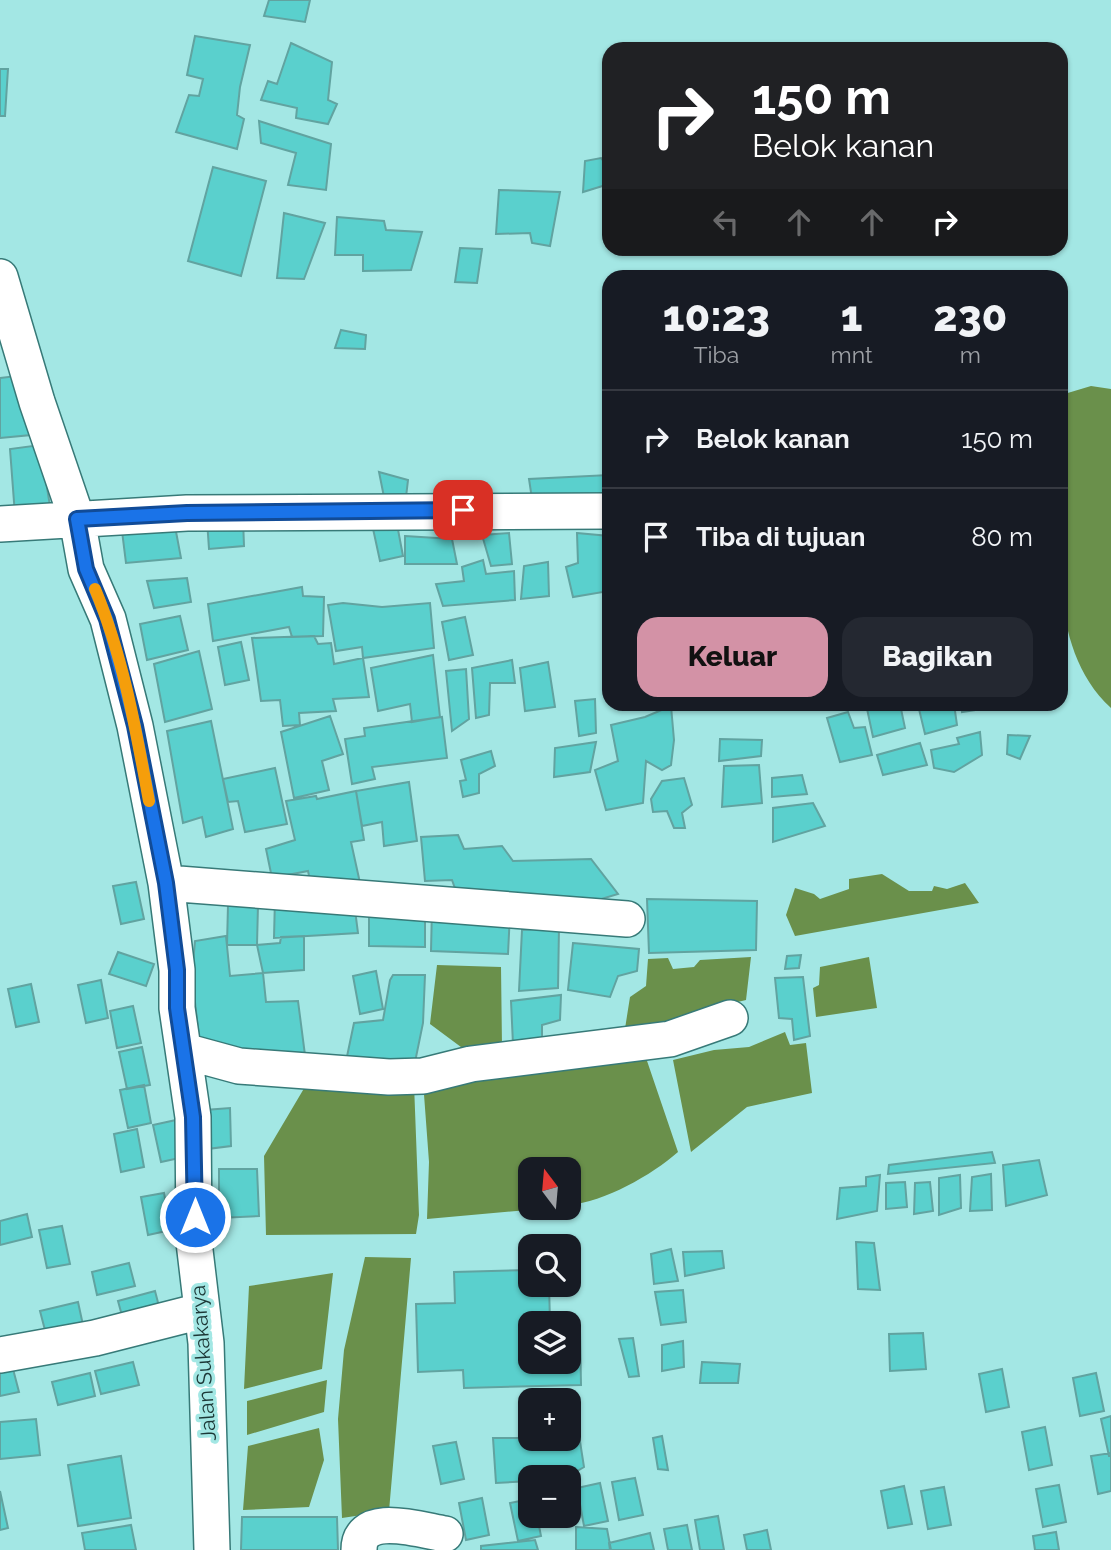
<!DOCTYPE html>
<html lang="id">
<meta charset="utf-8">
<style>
body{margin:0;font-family:Raleway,sans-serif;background:#242831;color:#f1f3f6;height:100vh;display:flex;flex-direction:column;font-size:26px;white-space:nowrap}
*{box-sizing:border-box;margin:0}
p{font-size:23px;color:#9ea1a6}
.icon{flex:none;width:38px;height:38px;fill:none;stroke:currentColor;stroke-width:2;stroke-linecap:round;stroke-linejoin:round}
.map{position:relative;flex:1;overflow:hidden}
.details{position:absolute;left:602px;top:270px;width:466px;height:441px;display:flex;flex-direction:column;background:#171b24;border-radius:21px;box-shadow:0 2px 5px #0004}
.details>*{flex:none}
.banner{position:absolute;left:602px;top:42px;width:466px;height:214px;border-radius:21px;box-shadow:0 2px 5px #0004;background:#202124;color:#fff;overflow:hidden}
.needle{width:46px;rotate:344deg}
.fabs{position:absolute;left:518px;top:1157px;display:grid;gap:14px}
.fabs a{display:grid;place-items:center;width:63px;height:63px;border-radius:14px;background:#171b24;box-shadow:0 2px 5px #0004;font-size:35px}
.pin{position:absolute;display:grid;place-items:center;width:60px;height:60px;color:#fff;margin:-30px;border-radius:14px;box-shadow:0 4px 10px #0006}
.me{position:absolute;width:77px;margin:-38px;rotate:0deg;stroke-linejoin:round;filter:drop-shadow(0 0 5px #0008)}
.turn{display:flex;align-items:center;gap:24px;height:147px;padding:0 35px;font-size:32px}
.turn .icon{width:91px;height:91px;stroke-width:2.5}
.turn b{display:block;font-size:49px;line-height:60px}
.lanes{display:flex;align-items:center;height:66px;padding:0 35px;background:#0003;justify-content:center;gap:35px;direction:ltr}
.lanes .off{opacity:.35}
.eta{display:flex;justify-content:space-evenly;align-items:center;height:119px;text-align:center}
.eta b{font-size:42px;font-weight:800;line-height:49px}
.button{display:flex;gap:14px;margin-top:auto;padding:14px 35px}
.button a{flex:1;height:80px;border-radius:21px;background:#d392a6;color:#111;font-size:28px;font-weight:800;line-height:80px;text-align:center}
.button a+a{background:#242831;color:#f1f3f6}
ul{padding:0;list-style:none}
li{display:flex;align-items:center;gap:21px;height:98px;padding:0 35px;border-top:2px solid #363941}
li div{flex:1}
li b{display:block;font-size:26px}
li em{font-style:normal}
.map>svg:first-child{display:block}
.water{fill:#6a904b}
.building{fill:#5ad0cd;stroke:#61a3a0;stroke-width:2}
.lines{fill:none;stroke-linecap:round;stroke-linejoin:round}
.street-casing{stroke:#377a78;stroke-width:38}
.street{stroke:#fff;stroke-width:35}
.route-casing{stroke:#114b97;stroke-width:18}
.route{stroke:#1a73e8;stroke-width:12}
.slow{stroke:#f59e0b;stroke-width:12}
.labels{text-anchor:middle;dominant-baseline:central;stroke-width:7;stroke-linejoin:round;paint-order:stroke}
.street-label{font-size:21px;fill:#1c3736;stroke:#a3e7e4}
</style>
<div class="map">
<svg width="1111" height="1550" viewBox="0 0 1111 1550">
<rect width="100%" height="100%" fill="#a3e7e4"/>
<path class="water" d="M1091 386 1111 389V708C1077 677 1065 632 1061 588V395Z
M882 874 909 891H932L934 886 947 889 965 883 979 903 795 936 786 915 795 888 814 894 820 899 849 889V879Z
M751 957 746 1000 688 1014 667 1033 624 1035 630 997 646 986 648 959 668 958 673 969 694 967 700 960Z
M869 957 877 1008 816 1017 813 988 819 985 820 967Z
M437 965 501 967 502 1046 465 1050 430 1024Z
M785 1032 790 1045 806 1043 812 1093 747 1107 691 1152 673 1060 714 1050 749 1047Z
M645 1055 678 1152C652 1175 604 1202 569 1205V1169H530V1208H550L427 1219 429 1162 423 1081Z
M309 1080 414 1084 419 1215 416 1234 266 1235 264 1156Z
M365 1257 411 1258 389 1511 342 1518 338 1419 344 1350Z
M333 1273 322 1369 244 1389 249 1286Z
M327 1380 324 1412 247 1435V1401Z
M319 1428 324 1460 309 1507 243 1510 248 1446Z"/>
<path class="building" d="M269 0H310L305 22 264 16Z
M195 36 250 45 240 87 237 115 244 119 237 149 176 132 189 95 199 96 203 79 187 75Z
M291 43 332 62 328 100 337 104 328 124 296 118 297 108 261 100 268 81 277 84Z
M0 69H8L5 116H0Z
M259 121 331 144 326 190 288 185 296 153 261 143Z
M601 158 609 167V184L583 192 585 161Z
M213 167 266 181 241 276 188 261Z
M499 190 560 192 550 246 532 243 530 233 496 234Z
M284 213 325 223 304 279 277 278Z
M337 217 384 221 386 230 422 232 411 270 363 271V255H335Z
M460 248 482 249 477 283 455 282Z
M341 330 366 335 365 349 335 348Z
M25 375 31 435 0 438V378Z
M40 445 51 512 15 515 10 449Z
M379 472 408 480 406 497H384Z
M609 475V497L532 499 529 479Z
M243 519 244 546 209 549 207 520Z
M396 519 403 556 380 561 372 524Z
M174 521 181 558 126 563 121 523Z
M509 533 512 564 491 566 482 535Z
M577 533 609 536V591L573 597 566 567 578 563Z
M405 536 452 539 457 564H405Z
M483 560 486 574 514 571 515 600 443 606 436 584 464 581 462 567Z
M548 562 549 596 521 599 524 566Z
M187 578 191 602 154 608 147 581Z
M302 587 303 596 324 597 323 636 292 637 289 627 213 641 208 604Z
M343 603 382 607 430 603 434 648 363 658 362 647 336 651 328 605Z
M180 616 188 650 147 660 140 624Z
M465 617 473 655 449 660 442 622Z
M314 636 318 644 331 643 334 664 363 658 369 697 333 699 336 711 299 713 300 725 283 726 280 700 261 701 252 638Z
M241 642 249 680 225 685 218 647Z
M199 651 212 709 165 722 154 664Z
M433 655 440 717 412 722 410 704 378 711 371 668Z
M512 660 515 683H490L489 715 476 718 472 668Z
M548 662 555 707 525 711 520 668Z
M466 669 469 719 452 731 446 671Z
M595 699 596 733 579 736 575 701Z
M866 704H900L905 728 873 737Z
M954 704 957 725 925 734 919 709Z
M961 704H993L995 707 962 712Z
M671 706 674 740 671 765 662 770 646 761 643 803 606 810 595 770 618 761 611 725 645 717Z
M848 712 854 728 865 727 872 755 840 762 827 718Z
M330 716 343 754 322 761 329 790 294 798 281 732Z
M442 717 447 758 372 767 375 779 352 784 345 739 365 736 364 728Z
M211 721 233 829 206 837 202 817 183 823 167 731Z
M980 732 982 755 954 772 934 768 931 750 959 744 957 738Z
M1008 735 1030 736 1020 759 1007 754Z
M720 739 762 740 761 756 719 761Z
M596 742 590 772 554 777 555 748Z
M920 743 927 765 883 775 877 755Z
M491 751 495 766 479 774V793L463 797 460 781 466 780 461 760Z
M759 765 762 803 722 807 724 766Z
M275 768 287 824 245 832 238 801 228 802 223 779Z
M802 775 807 794 772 797V778Z
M684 778 692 805 682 813 685 828H674L667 811 653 812 651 799 662 781Z
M409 782 417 841 384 846 382 822 362 826 356 791Z
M356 791 364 840 351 842 362 892 312 890 308 871 272 878 266 849 295 840 286 801 316 796 317 799Z
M813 803 825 826 773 842V808Z
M458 835 464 849 502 846 513 861 591 859 618 894 565 910 457 894 452 880 425 881 421 837Z
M136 882 144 919 121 924 113 886Z
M275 898 354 902 358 933 274 938Z
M647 899 757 901 756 950 649 953Z
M228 905H258L257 945H227Z
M432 908 510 913 508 954 431 951Z
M369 914 425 915V947L369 946Z
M559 927 558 988 519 991 522 930Z
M226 936 230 976 263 973 266 1002 298 1001 305 1055 201 1056 192 975 195 941Z
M304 936V970L263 973 257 945 280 943 281 937Z
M573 943 639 949 637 971 618 976 610 997 568 990Z
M118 952 154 964 146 986 109 974Z
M801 955 799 968 785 969 787 956Z
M376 971 383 1009 360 1014 353 976Z
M393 975H425L423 1023 414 1067 345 1066 354 1023 383 1020 390 980Z
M803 977 810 1036 794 1040 792 1019 779 1018 775 978Z
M101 980 108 1018 86 1023 78 985Z
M31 984 39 1022 16 1027 8 989Z
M561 995 560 1020 542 1025V1040L513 1044 511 1001Z
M133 1006 141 1043 117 1048 110 1011Z
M142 1047 150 1085 127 1089 119 1052Z
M144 1085 151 1123 128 1128 120 1090Z
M230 1108 231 1146 207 1149 205 1110Z
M176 1120 184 1157 161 1162 153 1125Z
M137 1129 144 1167 121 1172 114 1134Z
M992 1152 995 1163 888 1174 889 1165Z
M1039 1160 1047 1195 1006 1206 1003 1165Z
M219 1169H257L259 1216 219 1218Z
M991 1174 992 1210 970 1211 972 1177Z
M880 1175 877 1211 837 1219 840 1188 866 1186V1177Z
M960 1175 961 1208 939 1215V1178Z
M905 1182 907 1207 886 1209V1183Z
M930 1182 933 1211 914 1214 915 1183Z
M164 1193 171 1230 148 1235 141 1197Z
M27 1214 32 1237 0 1245V1221Z
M62 1226 70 1264 47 1268 39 1230Z
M856 1242 874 1243 880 1290 858 1289Z
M671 1249 678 1281 654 1284 651 1254Z
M722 1251 724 1268 685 1276 683 1252Z
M129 1263 135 1286 97 1295 92 1272Z
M530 1270V1284H549L550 1323H530V1362H569V1331H580L581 1385 464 1388 463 1370 418 1372 416 1304 455 1303 454 1272Z
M683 1290 686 1322 661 1325 655 1292Z
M155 1291 161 1314 124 1323 118 1301Z
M78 1302 83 1325 46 1334 40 1311Z
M923 1333 926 1369 890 1371 889 1334Z
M633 1338 639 1376 629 1377 619 1339Z
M683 1341 684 1367 662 1371V1345Z
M133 1362 139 1385 101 1394 95 1371Z
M702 1362 740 1364 738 1383H700Z
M13 1369 19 1392 0 1396V1372Z
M1002 1369 1009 1407 986 1412 979 1374Z
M90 1373 95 1396 58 1405 52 1382Z
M1096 1373 1104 1411 1080 1416 1073 1378Z
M1111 1416V1456H1109L1101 1419Z
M36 1419 40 1455 0 1459V1422Z
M1045 1427 1052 1465 1029 1470 1022 1432Z
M579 1435 584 1467 567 1477H530V1481L496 1483 493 1438H569V1436Z
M662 1436 668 1470 658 1469 653 1438Z
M456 1442 464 1479 441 1484 433 1446Z
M1111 1453V1491L1098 1494 1091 1456Z
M121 1456 131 1518 78 1526 68 1465Z
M635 1478 643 1515 619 1520 612 1482Z
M600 1483 608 1521 584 1526 577 1488Z
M1059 1485 1066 1522 1043 1527 1036 1489Z
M904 1486 912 1524 888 1528 881 1491Z
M944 1487 951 1525 928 1529 921 1491Z
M0 1491 8 1528 0 1530Z
M482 1498 489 1535 466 1540 459 1503Z
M530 1499V1516H537L541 1536 518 1541 510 1503Z
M718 1516 724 1550H700L695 1520Z
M242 1517H337L338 1550H241Z
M131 1525 136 1550H85L82 1533Z
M687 1525 692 1550H668L664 1529Z
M576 1527 607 1529 611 1550H576Z
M767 1530 771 1550H747L744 1535Z
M1056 1532 1059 1550H1035L1033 1536Z
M650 1533 654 1550H610L609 1543Z
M535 1540 538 1550H481V1546Z"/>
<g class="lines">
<defs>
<path id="street" d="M0 277 37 402 77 519 86 569 108 619 135 726 166 883 177 970V1008L193 1117 194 1242 206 1343 212 1550
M0 524 187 513 609 511
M166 883 627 919
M184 1051 239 1066 389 1077 423 1076 471 1064 670 1039 730 1018
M0 1355 95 1338 201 1311
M359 1550C359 1510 420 1530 445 1534"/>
</defs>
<use href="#street" class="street-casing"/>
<use href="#street" class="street"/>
</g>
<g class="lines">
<defs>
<path id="route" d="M195 1217 193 1117 177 1008V970L166 883 135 726 107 619 86 569 77 519 187 513 463 510"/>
</defs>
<use href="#route" class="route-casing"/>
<use href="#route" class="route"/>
<path class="slow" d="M95 589C123 656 136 730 149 801"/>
</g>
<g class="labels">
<g class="street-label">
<text transform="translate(203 1363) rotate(-94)">Jalan Sukakarya</text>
</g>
</g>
</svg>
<div class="fabs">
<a><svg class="needle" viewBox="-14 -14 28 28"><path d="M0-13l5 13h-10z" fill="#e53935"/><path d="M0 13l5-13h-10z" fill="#9ea1a6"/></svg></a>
<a><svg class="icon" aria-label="search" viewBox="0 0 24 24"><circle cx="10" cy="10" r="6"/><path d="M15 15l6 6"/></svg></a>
<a><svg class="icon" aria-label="layers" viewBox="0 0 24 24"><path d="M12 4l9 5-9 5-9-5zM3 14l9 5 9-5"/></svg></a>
<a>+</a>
<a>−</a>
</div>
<div class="pin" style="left:463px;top:510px;background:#d93025"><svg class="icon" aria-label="arrive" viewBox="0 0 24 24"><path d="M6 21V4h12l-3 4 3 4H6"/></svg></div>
<svg class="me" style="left:195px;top:1217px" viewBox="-20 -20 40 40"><circle r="17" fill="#1a73e8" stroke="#fff" stroke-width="3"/><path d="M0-11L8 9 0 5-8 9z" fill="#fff"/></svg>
<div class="banner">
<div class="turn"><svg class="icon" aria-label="right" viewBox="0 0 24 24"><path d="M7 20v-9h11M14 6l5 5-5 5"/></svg><div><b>150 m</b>Belok kanan</div></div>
<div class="lanes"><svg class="icon off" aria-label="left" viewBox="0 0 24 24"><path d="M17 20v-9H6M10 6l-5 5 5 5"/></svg><svg class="icon off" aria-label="ahead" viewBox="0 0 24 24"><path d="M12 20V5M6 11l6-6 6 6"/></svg><svg class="icon off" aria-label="ahead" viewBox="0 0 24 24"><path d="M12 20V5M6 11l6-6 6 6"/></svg><svg class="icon" aria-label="right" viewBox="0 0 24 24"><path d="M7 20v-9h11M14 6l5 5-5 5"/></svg></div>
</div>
<section class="details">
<div class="eta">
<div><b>10:23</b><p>Tiba</p></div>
<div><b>1</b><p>mnt</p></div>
<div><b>230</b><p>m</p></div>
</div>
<ul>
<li><svg class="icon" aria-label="right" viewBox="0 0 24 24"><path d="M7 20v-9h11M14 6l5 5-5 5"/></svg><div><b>Belok kanan</b></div><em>150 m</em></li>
<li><svg class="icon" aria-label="arrive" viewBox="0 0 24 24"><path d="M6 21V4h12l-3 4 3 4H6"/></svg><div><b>Tiba di tujuan</b></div><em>80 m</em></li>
</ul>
<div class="button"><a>Keluar</a><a>Bagikan</a></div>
</section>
</div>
